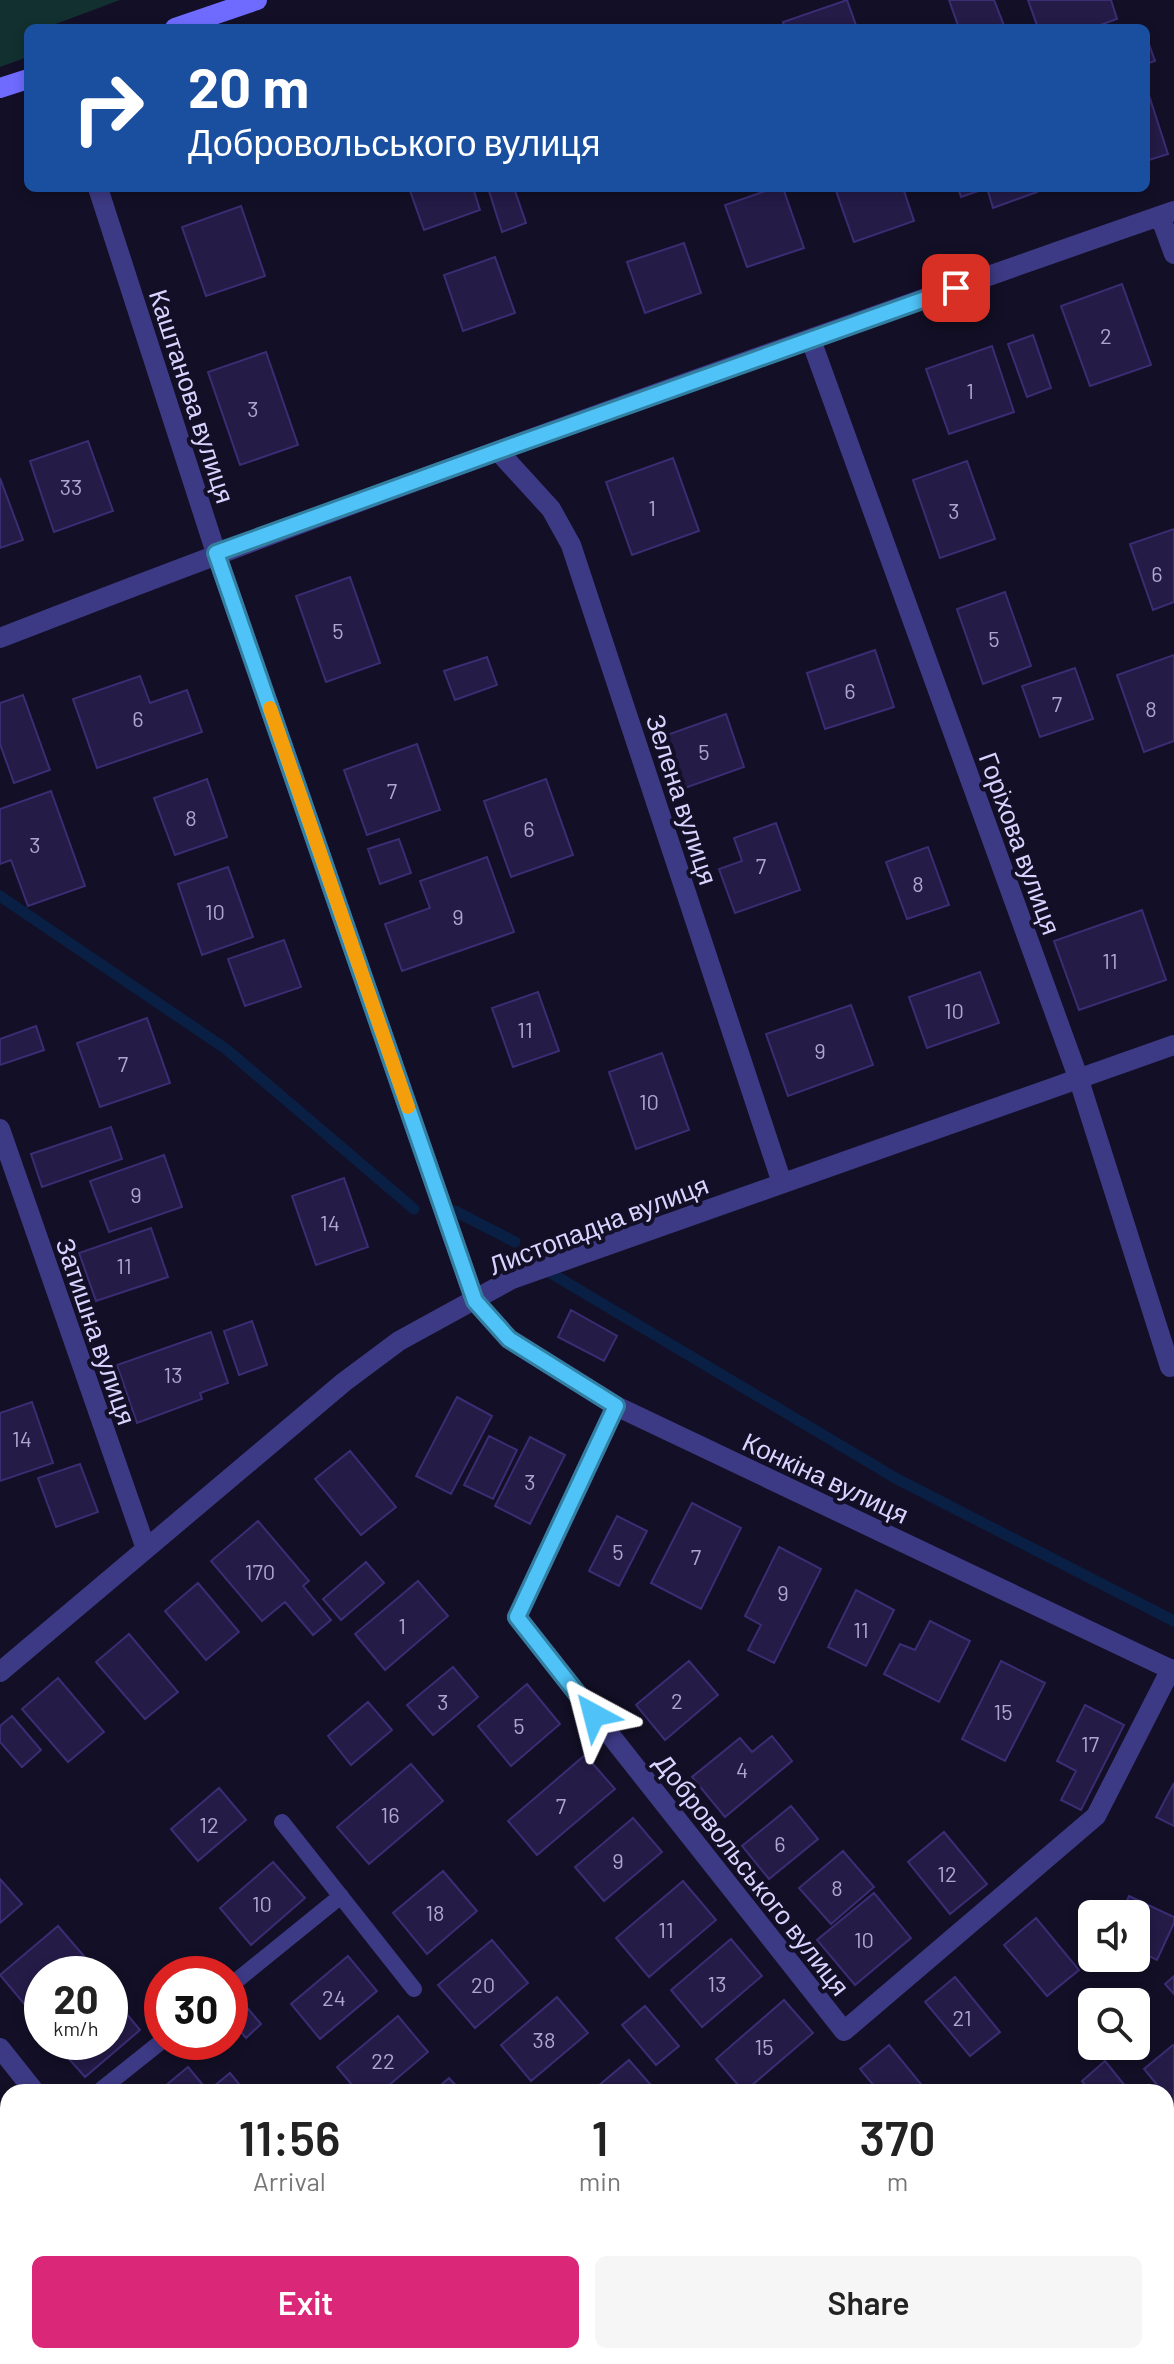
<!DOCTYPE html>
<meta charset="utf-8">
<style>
body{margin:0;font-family:Barlow,sans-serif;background:#f6f6f6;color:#222;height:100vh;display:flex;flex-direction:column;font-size:30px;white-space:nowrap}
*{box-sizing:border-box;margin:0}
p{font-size:26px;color:#767676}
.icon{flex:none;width:44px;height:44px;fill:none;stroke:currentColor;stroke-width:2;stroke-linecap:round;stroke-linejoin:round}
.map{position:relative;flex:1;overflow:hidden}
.sheet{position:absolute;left:0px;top:2084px;width:1174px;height:280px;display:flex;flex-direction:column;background:#fff;border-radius:24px 24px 0 0;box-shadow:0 4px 12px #0003}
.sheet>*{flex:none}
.guide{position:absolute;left:24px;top:24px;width:1126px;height:168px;border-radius:12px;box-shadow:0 4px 12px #0003;background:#1a4fa0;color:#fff;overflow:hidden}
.buttons{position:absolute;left:1078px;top:1900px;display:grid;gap:16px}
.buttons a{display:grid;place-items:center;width:72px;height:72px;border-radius:12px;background:#fff;box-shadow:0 4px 12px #0003;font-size:40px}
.speed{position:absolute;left:24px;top:1956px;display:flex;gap:16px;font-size:40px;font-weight:700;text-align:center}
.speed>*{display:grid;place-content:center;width:104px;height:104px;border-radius:50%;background:#fff;box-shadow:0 4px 12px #0003;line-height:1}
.speed small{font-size:20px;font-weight:400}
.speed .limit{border:12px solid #d22;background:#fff;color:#111}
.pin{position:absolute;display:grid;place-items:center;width:68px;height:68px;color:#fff;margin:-34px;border-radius:16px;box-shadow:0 4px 12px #0006}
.me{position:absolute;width:88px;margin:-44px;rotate:322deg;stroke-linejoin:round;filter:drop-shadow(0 0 6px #0008)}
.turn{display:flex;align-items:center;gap:28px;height:168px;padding:0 32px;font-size:36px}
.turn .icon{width:104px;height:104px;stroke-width:2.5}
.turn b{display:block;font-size:56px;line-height:68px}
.eta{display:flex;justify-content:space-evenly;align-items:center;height:136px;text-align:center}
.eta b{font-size:48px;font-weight:600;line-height:56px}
.cta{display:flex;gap:16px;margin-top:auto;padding:16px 32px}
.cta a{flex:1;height:92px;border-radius:12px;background:#db2777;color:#fff;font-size:32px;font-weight:600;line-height:92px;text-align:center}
.cta a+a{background:#f6f6f6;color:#222}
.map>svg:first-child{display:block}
.green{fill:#12302f}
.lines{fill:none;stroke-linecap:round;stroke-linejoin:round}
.stream{stroke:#0a1f44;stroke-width:11}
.building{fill:#241b47;stroke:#3b2d73;stroke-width:2}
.lane{stroke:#3d3a85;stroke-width:16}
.street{stroke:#3d3a85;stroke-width:20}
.secondary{stroke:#6f6bff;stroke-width:20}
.route-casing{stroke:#337fa1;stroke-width:20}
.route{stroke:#4fc3f7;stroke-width:14}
.slow{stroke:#f59e0b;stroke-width:14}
.labels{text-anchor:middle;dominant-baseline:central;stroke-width:8;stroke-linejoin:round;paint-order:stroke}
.number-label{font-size:22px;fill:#aca6d1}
.street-label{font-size:26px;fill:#d9d4ff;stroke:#130f26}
</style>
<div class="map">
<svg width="1174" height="2364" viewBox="0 0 1174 2364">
<rect width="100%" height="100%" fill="#130f26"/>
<path class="green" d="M0 0H120L45 28H28V57L0 67Z"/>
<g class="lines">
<path class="stream" d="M0 896 226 1049 414 1209
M455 1211 515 1242
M549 1272 897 1479 1174 1621"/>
</g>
<path class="building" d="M847 0 857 28H785L783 22Z
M949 0H994L1005 28H959Z
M1028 0H1111L1117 19 1092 28H1038Z
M1146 36 1155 61 1146 64Z
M1146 86 1168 154 1146 161Z
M409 188H473L480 210 424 230Z
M488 188H514L526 223 502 232Z
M774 188H783L804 248 747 267 725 205Z
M835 188H903L914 221 854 242Z
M958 188H1036L1037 192 993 208 987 188 961 197Z
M241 206 265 276 206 296 182 227Z
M684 243 701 293 645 313 627 262Z
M495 257 515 313 463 331 444 275Z
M1122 284 1151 365 1090 386 1061 306Z
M1033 335 1051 388 1027 397 1008 344Z
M992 346 1014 412 949 434 926 369Z
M266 352 298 445 240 465 208 372Z
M88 441 113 511 54 532 30 461Z
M673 458 699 531 632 555 606 482Z
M967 461 995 539 940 558 913 480Z
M0 478 23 540 0 548Z
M1174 529V602L1153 610 1130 544Z
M350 577 380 663 326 682 296 596Z
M1005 592 1031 666 983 684 957 609Z
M875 650 894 707 825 729 807 673Z
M1174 655V741L1144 752 1117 675Z
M487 657 497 685 455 700 444 671Z
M1075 668 1093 719 1040 737 1022 686Z
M140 676 150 703 187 690 202 732 97 768 73 699Z
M23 695 50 770 14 783 0 744V703Z
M726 714 744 767 682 789 664 736Z
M417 744 440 810 367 835 344 770Z
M207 779 227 837 175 855 154 798Z
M546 779 573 855 511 877 484 801Z
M51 791 85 886 28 906 11 860 0 864V809Z
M776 823 800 890 735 913 719 869 742 861 734 838Z
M399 839 411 873 380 884 368 849Z
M928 847 949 905 907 919 886 862Z
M487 857 514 932 402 971 385 924 430 908 420 881Z
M228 867 253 937 202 955 178 884Z
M1142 910 1166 980 1079 1010 1054 941Z
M284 940 301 987 245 1006 228 959Z
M980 972 999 1023 927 1048 909 997Z
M538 992 559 1051 513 1067 492 1008Z
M851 1005 873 1065 788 1096 766 1034Z
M147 1018 170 1083 100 1107 77 1043Z
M36 1026 44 1050 0 1065V1039Z
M662 1053 689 1130 636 1149 609 1072Z
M111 1127 122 1159 42 1187 31 1154Z
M164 1155 182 1207 109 1232 90 1181Z
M344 1178 368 1247 316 1265 292 1196Z
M151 1228 168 1277 96 1301 79 1253Z
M571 1310 617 1336 604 1361 558 1337Z
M252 1321 267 1365 239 1375 224 1331Z
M211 1332 228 1383 200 1393 202 1399 137 1423 117 1365Z
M457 1397 492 1416 451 1494 416 1476Z
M32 1402 53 1463 0 1481V1413Z
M489 1436 517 1450 493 1499 464 1485Z
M530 1437 565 1455 530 1524 495 1506Z
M350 1451 396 1507 361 1535 315 1479Z
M80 1464 98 1512 56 1527 38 1478Z
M692 1503 741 1528 701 1609 651 1583Z
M617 1516 647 1531 619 1586 589 1571Z
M258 1521 309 1581 303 1586 331 1620 313 1635 285 1602 262 1621 211 1561Z
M779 1547 821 1569 774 1663 748 1650 761 1625 745 1616Z
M366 1562 384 1583 341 1620 323 1599Z
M418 1581 448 1616 385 1670 355 1634Z
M198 1583 239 1632 206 1660 165 1611Z
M856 1590 894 1610 866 1666 828 1647Z
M930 1621 970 1641 939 1702 884 1674 900 1644 915 1650Z
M129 1634 178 1692 145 1719 96 1662Z
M689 1661 718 1695 665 1740 636 1705Z
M1001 1661 1045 1683 1005 1761 962 1739Z
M453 1667 478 1697 433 1735 407 1705Z
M58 1678 104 1732 68 1762 22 1709Z
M527 1684 560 1724 511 1766 478 1726Z
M368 1702 392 1730 351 1765 328 1736Z
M1085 1705 1124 1725 1081 1810 1061 1800 1076 1771 1057 1761Z
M12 1716 41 1750 22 1767 0 1742V1726Z
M772 1736 792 1761 725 1817 692 1777 740 1738 752 1752Z
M585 1755 615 1789 537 1855 508 1821Z
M411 1764 443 1801 369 1864 337 1827Z
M1174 1783V1826L1156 1817Z
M219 1788 246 1820 198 1861 171 1829Z
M791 1806 818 1839 769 1879 742 1846Z
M633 1818 662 1852 604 1901 575 1867Z
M944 1832 987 1884 950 1914 908 1862Z
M843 1851 874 1887 831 1924 799 1888Z
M273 1862 305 1898 251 1945 220 1908Z
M443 1871 477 1911 427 1954 393 1913Z
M0 1879 22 1904 0 1923Z
M683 1881 716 1920 649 1977 616 1938Z
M874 1893 911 1938 855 1985 817 1940Z
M1129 1896 1174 1917V1923L1157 1960 1136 1950V1914H1121Z
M1036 1918 1079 1970 1047 1996 1004 1945Z
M58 1926 89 1962 76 1974H42V2003L31 2012 0 1975Z
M731 1939 762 1976 702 2027 671 1990Z
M492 1940 528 1983 475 2028 438 1985Z
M348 1956 377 1991 320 2039 291 2004Z
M1174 1976V1994L1165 1984Z
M955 1977 1000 2032 970 2056 925 2002Z
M110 1994 140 2030 85 2077 54 2042H110Z
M238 1997 261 2024 246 2038 230 2019V2004Z
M557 1997 588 2033 531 2081 501 2045Z
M784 2000 813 2033 744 2092 716 2059Z
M645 2006 679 2046 656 2065 622 2025Z
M398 2016 428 2052 381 2092H358L337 2067Z
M889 2045 925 2089 921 2092H879L860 2069Z
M1173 2045 1174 2046V2105L1166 2096V2092H1163L1144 2069Z
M629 2060 657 2092H591Z
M1105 2061 1130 2092H1091L1082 2081Z
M188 2067 208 2091 230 2073 244 2090 241 2092H158Z
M449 2078 462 2092H433Z
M8 2215V2245L0 2235V2222Z
M103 2356H168L170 2358 163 2364H94Z
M577 2356H635L626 2364H568Z
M716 2356H744L751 2364H717L713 2359Z
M753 2356H783L773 2364H760Z
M844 2356H879L869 2364H851Z"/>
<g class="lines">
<path class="lane" d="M282 1822 414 1989
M230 1986 341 1896
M98 2092 162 2041
M0 2170 8 2164
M341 2364 351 2356"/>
<path class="street" d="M98 188 216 553 475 1301 509 1339 616 1406 1174 1671
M1160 216 1174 254
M811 340 1078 1077 1170 1367
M498 451 551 509 571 545 782 1183
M0 638C388 487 781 348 1174 211
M0 1129 146 1549
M616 1406 517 1617 844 2031 1096 1816 1171 1669
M0 1672 344 1382 399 1341 512 1279 1174 1045
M0 2048 35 2092
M1166 2214 1174 2208
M244 2356 250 2364
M979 2364 989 2356"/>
<path class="secondary" d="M175 28 257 0
M0 88 28 79"/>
</g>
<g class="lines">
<defs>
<path id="route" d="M594 1715 517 1617 616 1406 509 1339 475 1301 216 553 498 451 956 288"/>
</defs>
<use href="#route" class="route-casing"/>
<use href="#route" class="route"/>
<path class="slow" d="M270 708 408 1107"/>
</g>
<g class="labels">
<g class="number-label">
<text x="1106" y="335">2</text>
<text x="970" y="390">1</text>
<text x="253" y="408">3</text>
<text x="71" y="486">33</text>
<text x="652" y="507">1</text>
<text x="954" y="510">3</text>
<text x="1157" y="573">6</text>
<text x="338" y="630">5</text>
<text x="994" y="638">5</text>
<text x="850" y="690">6</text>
<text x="1057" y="703">7</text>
<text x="1151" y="708">8</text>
<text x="138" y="718">6</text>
<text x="704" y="751">5</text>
<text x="392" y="790">7</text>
<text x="191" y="817">8</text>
<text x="529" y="828">6</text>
<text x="35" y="844">3</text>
<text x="761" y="865">7</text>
<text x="918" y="883">8</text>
<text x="215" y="911">10</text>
<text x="458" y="916">9</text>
<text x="1110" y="960">11</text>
<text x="954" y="1010">10</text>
<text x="525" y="1029">11</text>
<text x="820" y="1050">9</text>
<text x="123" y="1063">7</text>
<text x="649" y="1101">10</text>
<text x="136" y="1194">9</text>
<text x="330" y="1222">14</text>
<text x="124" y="1265">11</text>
<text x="173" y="1374">13</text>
<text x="22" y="1438">14</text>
<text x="530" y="1481">3</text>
<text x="618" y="1551">5</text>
<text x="696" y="1556">7</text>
<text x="260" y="1571">170</text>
<text x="783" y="1592">9</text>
<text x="402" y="1625">1</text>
<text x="861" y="1629">11</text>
<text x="677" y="1700">2</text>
<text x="443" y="1701">3</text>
<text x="1003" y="1711">15</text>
<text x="519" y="1725">5</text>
<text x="1090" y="1743">17</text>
<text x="742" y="1769">4</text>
<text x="561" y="1805">7</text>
<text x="390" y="1814">16</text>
<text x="209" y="1824">12</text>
<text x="780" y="1843">6</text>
<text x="618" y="1860">9</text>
<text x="947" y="1873">12</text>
<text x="837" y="1887">8</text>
<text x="262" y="1903">10</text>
<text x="435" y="1912">18</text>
<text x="666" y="1929">11</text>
<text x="864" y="1939">10</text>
<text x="717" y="1983">13</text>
<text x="483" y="1984">20</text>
<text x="334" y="1997">24</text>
<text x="962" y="2017">21</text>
<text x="544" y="2039">38</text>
<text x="764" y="2046">15</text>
<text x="383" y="2060">22</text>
</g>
<g class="street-label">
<text transform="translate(193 396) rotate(72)">Каштанова вулиця</text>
<text transform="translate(683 799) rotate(72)">Зелена вулиця</text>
<text transform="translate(1021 843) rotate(70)">Горіхова вулиця</text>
<text transform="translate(598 1224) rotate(-21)">Листопадна вулиця</text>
<text transform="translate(97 1331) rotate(71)">Затишна вулиця</text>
<text transform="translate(826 1477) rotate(25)">Конкіна вулиця</text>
<text transform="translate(753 1874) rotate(52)">Добровольського вулиця</text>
</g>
</g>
</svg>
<div class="buttons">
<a><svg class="icon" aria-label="sound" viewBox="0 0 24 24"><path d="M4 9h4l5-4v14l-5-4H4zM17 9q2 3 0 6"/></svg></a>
<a><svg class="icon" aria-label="search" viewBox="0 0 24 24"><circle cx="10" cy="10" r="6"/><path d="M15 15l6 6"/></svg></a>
</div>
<div class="speed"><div>20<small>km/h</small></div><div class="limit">30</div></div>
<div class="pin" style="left:956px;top:288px;background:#d93025"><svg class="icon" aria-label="arrive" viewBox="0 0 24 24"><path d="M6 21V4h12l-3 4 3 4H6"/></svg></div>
<svg class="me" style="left:594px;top:1715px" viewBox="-20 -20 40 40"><path d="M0-17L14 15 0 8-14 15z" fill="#4fc3f7" stroke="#fff" stroke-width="4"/></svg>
<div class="guide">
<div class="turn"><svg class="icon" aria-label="right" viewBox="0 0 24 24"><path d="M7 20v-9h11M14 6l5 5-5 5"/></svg><div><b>20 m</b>Добровольського вулиця</div></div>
</div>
<section class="sheet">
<div class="eta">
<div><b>11:56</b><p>Arrival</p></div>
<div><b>1</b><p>min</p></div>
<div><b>370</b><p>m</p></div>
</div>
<div class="cta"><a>Exit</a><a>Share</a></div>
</section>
</div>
